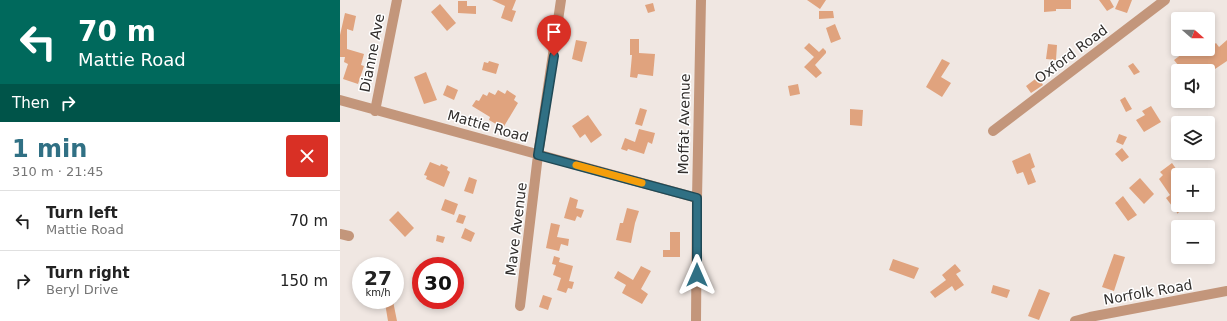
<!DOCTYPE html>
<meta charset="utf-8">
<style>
body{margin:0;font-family:"DejaVu Sans",sans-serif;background:#f2f2f2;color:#222;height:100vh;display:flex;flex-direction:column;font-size:15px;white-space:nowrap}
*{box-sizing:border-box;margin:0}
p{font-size:13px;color:#767676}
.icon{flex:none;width:22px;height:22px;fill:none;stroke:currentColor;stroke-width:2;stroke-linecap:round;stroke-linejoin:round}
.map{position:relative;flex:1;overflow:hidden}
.sheet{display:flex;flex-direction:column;background:#fff;width:340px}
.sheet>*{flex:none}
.banner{background:#00695c;color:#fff;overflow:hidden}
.needle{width:26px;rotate:110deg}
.controls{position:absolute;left:831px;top:12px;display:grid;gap:8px}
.controls a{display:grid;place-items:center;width:44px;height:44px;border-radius:4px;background:#fff;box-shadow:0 2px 6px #0003;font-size:20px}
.speed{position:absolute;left:12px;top:257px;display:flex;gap:8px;font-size:20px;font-weight:700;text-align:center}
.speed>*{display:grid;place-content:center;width:52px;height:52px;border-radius:50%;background:#fff;box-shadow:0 2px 6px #0003;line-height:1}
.speed small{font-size:10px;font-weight:400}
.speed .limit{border:6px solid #d22;background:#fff;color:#111}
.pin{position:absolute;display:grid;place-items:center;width:34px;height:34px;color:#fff;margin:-41px -17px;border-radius:50% 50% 50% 0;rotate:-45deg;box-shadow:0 0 4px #0007}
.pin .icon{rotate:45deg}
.me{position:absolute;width:44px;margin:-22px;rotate:0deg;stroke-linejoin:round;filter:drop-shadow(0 0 3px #0008)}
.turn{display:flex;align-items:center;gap:14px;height:84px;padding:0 12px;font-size:18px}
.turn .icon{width:52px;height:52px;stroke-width:2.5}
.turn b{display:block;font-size:28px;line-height:34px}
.then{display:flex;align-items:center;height:38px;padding:0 12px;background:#0003;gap:8px;font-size:15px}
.round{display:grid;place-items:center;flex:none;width:42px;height:42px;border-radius:4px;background:#f2f2f2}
.summary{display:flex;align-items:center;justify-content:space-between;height:68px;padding:0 12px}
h1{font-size:24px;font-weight:700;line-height:30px;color:#307084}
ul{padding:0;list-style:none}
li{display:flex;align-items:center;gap:12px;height:60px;padding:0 12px;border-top:1px solid #e0e0e0}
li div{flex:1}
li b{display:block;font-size:15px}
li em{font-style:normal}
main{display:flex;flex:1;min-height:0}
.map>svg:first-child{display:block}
.building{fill:#e0a37e}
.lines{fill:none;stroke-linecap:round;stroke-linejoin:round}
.minor{stroke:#c3967b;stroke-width:10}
.route-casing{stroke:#1f4956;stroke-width:10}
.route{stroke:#307084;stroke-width:7}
.slow{stroke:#f59e0b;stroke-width:7}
.labels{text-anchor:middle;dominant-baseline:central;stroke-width:3;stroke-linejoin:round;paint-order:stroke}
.street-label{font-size:14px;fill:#302d2b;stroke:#fff}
</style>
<main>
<section class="sheet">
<div class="banner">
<div class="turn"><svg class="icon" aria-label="left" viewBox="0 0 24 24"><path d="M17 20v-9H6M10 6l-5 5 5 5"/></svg><div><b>70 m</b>Mattie Road</div></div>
<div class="then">Then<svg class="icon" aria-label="right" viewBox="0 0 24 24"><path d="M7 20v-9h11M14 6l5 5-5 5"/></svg></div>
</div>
<div class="summary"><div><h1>1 min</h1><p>310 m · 21:45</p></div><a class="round" style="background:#d93025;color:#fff"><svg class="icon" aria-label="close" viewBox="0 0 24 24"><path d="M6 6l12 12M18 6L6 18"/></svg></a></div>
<ul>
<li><svg class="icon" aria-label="left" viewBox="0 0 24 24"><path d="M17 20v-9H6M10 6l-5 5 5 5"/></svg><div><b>Turn left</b><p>Mattie Road</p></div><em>70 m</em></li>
<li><svg class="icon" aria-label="right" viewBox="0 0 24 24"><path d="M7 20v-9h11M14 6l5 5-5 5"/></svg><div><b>Turn right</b><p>Beryl Drive</p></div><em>150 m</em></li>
</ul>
</section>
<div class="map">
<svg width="887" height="321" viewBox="0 0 887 321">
<rect width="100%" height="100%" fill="#f0e7e2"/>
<path class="building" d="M152 0H176L172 10 176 11 172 22 161 18 165 6Z
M467 0H486L480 9Z
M704 0H731V9H716V11L704 12Z
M759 0H770L774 7 767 11Z
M779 0H792L787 13 775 9Z
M118 1H127V6H136V14L118 13Z
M313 3 315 11 308 13 305 5Z
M100 4 116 23 107 31 91 12Z
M479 11H493L494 18 479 19Z
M5 13 16 16 13 31 7 29V49L24 54 21 65 24 66 18 84 3 79 8 64 4 62 5 57H0V35Z
M495 24 501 39 491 43 486 28Z
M290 39H299V53L315 54 313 76 298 74 297 78 290 77 292 55H290Z
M236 40 247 42 242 62 232 59Z
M887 40V61L875 69 873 66 866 71H843L834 60 846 51 848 54 855 49H868L876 43 879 47Z
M469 43 479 52 483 48 486 51V53L475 65 482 73 476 78 464 67 474 57 464 48Z
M708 44 717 45 716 60 706 59Z
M602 59 610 63 601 77 611 83 602 97 586 87Z
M149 61 159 64 156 74 142 70 144 62 148 63Z
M793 63 800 72 794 75 788 66Z
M86 72 97 100 84 104 74 77Z
M698 77 703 85 691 93 686 86Z
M458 84 460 94 450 96 448 86Z
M107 85 118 90 114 100 103 95Z
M158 90 165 94 167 90 176 96 174 100 178 103 163 128 149 120 150 117 132 106 136 100 139 101 143 94 147 96 149 92 155 95Z
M785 97 792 109 786 112 780 100Z
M811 106 821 122 804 132 796 120 805 115 802 111Z
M300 108 307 110 302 126 295 124Z
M510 109 523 110 522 126 510 125Z
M248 115 262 135 251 143 245 134 240 138 232 126Z
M299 129 315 133 312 144 308 142 304 154 288 149 287 151 281 149 285 138 295 142Z
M779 134 787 137 783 145 776 142Z
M782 148 789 157 782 162 775 154Z
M690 153 695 167 691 169 696 182 688 185 683 172 677 174 672 161Z
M90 162 100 166 101 164 108 167 107 170 110 172 104 187 86 179 87 176 84 175Z
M832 163 839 173 831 179 838 190V205H848L838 213V214L826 198 830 195 819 179 823 175 820 172Z
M129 177 137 180 133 194 124 191Z
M800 178 814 194 804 204 789 188Z
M783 196 797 215 788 221 775 203Z
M230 197 238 200 236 208 244 210 241 218 237 216 235 221 224 218Z
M105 199 118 204 114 215 101 210Z
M287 208 299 211 295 223 291 243 276 240 280 223H283Z
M58 211 74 228 65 237 49 220Z
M119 214 126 216 123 224 116 222Z
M211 223 220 225 217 237 229 239 228 246 221 244 219 251 206 248Z
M125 228 135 233 131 242 121 238Z
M330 232H340V257H323V250H330Z
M97 235 105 237 103 243 96 241Z
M774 254 785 257 774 291 762 287Z
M214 256 220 258 219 262 233 266 229 281 234 282 232 289 228 288 226 293 217 290 221 278 213 275 216 265 212 264Z
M553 259 579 268 574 279 549 270Z
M615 264 621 271 616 274 624 285 615 291 612 286 595 298 590 292 606 280 602 275Z
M301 266 311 271 301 289 308 294 302 304 282 293 286 285 274 278 278 271 293 280Z
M653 285 670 290 667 298 651 293Z
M699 289 710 293 699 320 688 316Z
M203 295 212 298 208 310 199 307Z
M53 301 57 321H48L45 303Z"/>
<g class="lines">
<path class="minor" d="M0 100 357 198
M35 111 57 0
M653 131 825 0
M0 234 9 236
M180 306 198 155 221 0
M356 321 357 198 361 0
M735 321 750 317 887 291"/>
</g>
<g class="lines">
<defs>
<path id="route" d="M214 56 198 155 357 198V275"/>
</defs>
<use href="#route" class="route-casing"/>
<use href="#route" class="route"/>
<path class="slow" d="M236 165 302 183"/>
</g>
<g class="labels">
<g class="street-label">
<text transform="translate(32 53) rotate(-79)">Dianne Ave</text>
<text transform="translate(731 54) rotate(-37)">Oxford Road</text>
<text transform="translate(344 124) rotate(-89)">Moffat Avenue</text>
<text transform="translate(148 126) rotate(16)">Mattie Road</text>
<text transform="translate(176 229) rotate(-83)">Mave Avenue</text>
<text transform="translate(808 292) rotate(-10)">Norfolk Road</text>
</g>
</g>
</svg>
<div class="controls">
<a><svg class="needle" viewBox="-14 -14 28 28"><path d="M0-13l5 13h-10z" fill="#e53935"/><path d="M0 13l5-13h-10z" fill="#767676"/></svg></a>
<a><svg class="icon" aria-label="sound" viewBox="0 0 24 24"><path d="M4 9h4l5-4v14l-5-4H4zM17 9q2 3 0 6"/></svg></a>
<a><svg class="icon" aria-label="layers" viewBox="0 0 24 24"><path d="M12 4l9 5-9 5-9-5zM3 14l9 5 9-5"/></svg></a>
<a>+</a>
<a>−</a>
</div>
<div class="speed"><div>27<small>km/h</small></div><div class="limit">30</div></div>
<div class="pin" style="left:214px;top:56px;background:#d93025"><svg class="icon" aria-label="arrive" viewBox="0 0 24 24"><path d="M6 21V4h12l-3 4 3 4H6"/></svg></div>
<svg class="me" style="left:357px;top:275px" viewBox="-20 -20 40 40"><path d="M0-17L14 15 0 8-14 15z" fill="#307084" stroke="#fff" stroke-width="4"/></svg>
</div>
</main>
